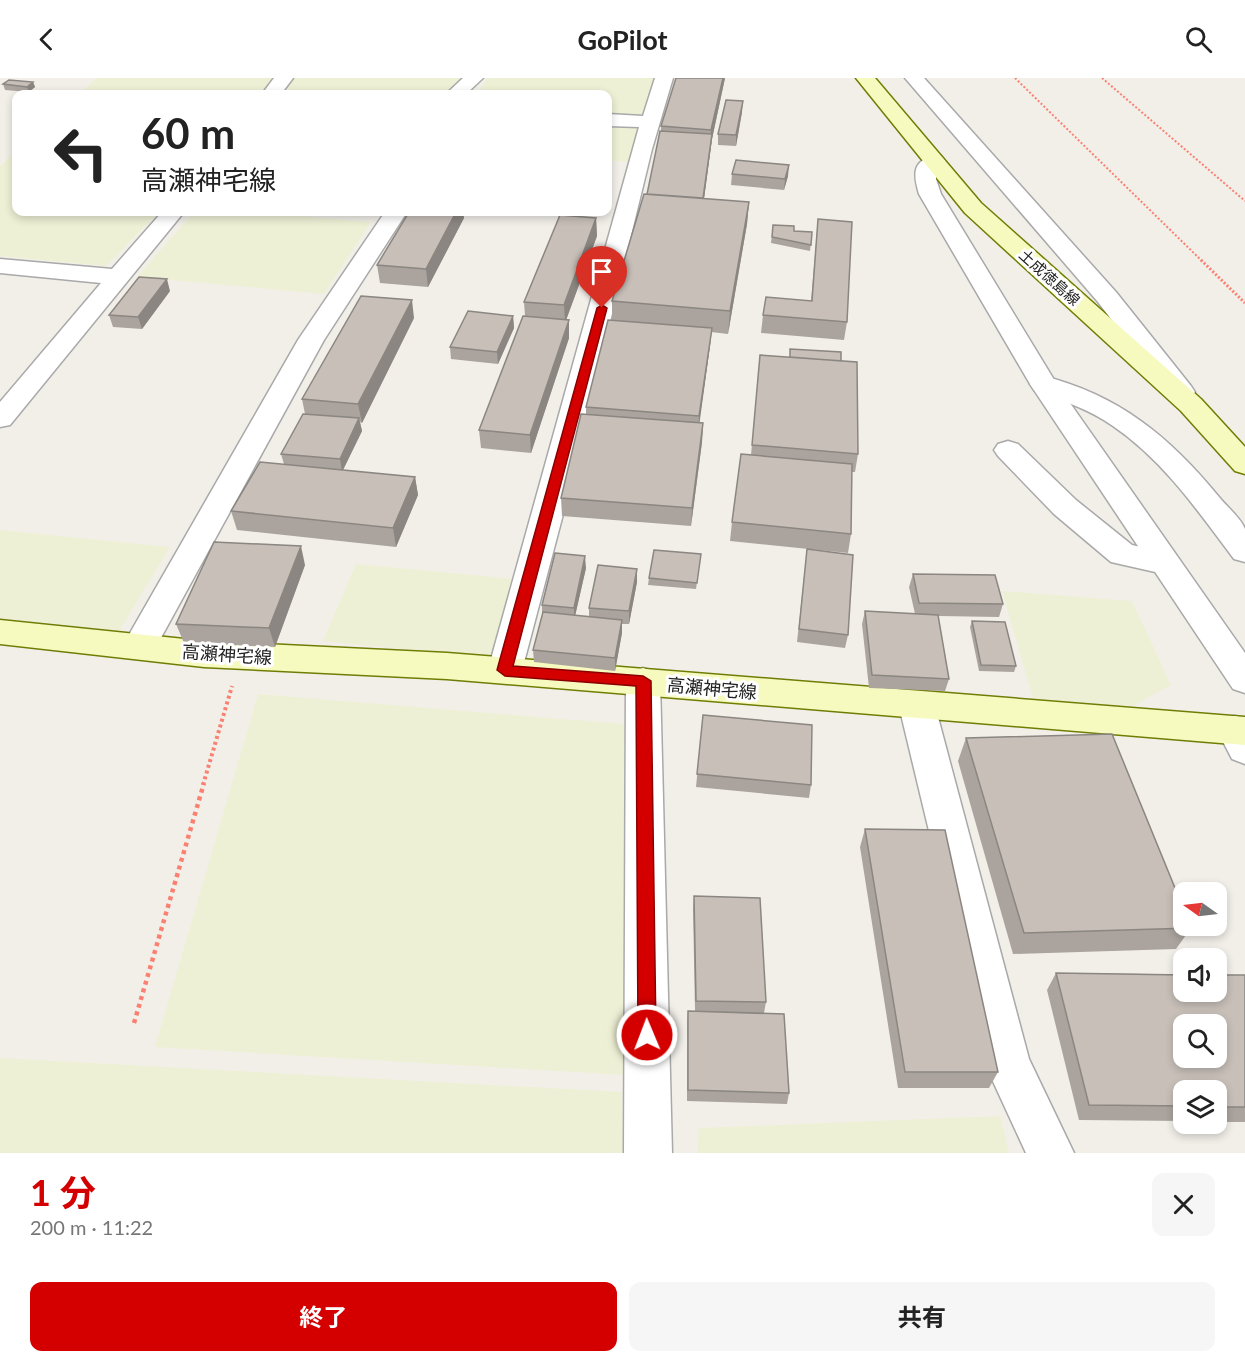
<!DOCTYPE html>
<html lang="ja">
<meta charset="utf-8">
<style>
body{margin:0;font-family:Lato,"Noto Sans JP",sans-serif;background:#f6f6f6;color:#222;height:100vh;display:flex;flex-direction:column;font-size:22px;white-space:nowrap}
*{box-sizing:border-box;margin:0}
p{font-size:20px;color:#767676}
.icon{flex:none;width:33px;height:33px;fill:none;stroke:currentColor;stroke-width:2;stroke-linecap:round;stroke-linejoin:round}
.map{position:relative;height:1075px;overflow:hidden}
.panel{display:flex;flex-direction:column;background:#fff;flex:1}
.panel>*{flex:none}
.hud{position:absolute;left:12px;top:12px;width:600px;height:126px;border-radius:12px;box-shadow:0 3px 9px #0003;background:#fff;color:#222;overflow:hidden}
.needle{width:39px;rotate:284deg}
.fabs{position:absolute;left:1173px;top:804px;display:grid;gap:12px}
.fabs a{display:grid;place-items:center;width:54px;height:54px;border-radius:12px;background:#fff;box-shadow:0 3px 9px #0003;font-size:30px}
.pin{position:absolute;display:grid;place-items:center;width:51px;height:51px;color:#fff;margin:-62px -26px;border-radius:50% 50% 50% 0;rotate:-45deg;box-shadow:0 0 6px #0007}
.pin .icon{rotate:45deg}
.me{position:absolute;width:66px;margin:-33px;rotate:359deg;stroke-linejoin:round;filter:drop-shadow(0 0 4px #0008)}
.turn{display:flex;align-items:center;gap:21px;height:126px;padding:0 30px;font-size:27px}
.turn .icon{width:78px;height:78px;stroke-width:2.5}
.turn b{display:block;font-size:42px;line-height:51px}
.round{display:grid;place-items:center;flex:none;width:63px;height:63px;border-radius:12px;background:#f6f6f6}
.headline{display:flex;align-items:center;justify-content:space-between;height:102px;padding:0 30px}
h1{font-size:36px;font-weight:700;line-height:45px;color:#d40000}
.action{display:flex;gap:12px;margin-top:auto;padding:12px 30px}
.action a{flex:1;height:69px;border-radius:12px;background:#d40000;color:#fff;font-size:24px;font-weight:700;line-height:69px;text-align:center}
.action a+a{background:#f6f6f6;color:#222}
header{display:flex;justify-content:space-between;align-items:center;height:78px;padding:0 30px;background:#fff;font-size:27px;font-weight:700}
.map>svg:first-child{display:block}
.farmland{fill:#eef0d5}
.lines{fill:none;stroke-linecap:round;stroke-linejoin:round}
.minor-casing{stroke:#a9a9a9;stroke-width:3}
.tertiary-casing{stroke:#a9a9a9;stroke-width:3}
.secondary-casing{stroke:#707d05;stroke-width:3}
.path-far3{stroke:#fa8072;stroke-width:2;stroke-dasharray:2 2;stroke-linecap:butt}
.path-far2{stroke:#fa8072;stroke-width:3;stroke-dasharray:2 2;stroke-linecap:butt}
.path-far1{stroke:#fa8072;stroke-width:4;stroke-dasharray:3 3;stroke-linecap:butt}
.path{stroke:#fa8072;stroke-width:4.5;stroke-dasharray:4 4;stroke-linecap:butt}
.minor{fill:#fff;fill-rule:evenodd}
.tertiary{fill:#fff;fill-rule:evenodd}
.secondary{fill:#f7fabf;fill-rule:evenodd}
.wall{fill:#aba49e}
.shaded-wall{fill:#8b8681}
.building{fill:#c7bfb8;stroke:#8b8681;stroke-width:1.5;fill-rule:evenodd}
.route{fill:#d40000;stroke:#8a0000;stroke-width:1.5}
.labels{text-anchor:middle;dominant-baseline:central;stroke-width:6;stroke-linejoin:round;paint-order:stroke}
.far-street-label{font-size:15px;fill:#222;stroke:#fff}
.street-label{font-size:18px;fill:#222;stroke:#fff}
</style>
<header><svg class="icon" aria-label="back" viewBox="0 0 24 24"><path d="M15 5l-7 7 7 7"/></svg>GoPilot<svg class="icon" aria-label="search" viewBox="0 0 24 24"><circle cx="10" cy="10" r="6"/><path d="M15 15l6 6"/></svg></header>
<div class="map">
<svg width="1245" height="1075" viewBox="0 0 1245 1075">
<rect width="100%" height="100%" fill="#f2efe9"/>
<path class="farmland" d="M97 0H278L264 16H79Z
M292 0H468L449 16H279Z
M487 0H654L642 39 608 37V16H478Z
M608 45 642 47 631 84 608 83Z
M16 74V134H159L106 188 0 178V88Z
M194 134H247L371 144 324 216 137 199Z
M0 452 170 469 119 553 0 540Z
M356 486 514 501 491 580 323 563Z
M1002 513 1132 523 1171 607 1131 629 1033 621Z
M258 616 624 646 623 997 155 969Z
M0 980 622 1014 623 1075H0Z
M1000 1038 1009 1075H697L699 1050Z"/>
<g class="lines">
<defs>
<path id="minor" d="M274 0H293L281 16H262Z
M463 0H483L466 16H446Z
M655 0H673L652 71 566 425 522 592 517 601 505 605 493 601 488 592 639 49 608 48V36L643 38Z
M905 0H924L1116 214 1191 308 1195 314 1191 320 1181 322 1171 320 1098 224Z
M162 134H184L10 347 0 349V324L101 205 0 195V181L112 191Z
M385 134H407L324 262 151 578 139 581 127 578 122 569 298 262Z
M1043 298C1119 317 1170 359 1219 419 1226 428 1241 440 1245 451 1245 460 1245 475 1245 484L1234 481C1198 433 1163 382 1113 348 1089 331 1061 322 1034 312L1030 306 1034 300Z
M1008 363 1018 366 1076 422 1132 467 1175 477 1180 485 1175 493 1164 496 1111 484 1054 436 998 378 994 372 998 366Z
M643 590 655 594 660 603 672 1075H624L626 603 631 594Z
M917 614 930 618 935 628 1029 981 1074 1075H1026L985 986 899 628 904 618Z
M1235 638 1245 641V686L1232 681 1217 652 1222 642Z"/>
<path id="tertiary" d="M935 77 942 79 945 83 936 92V101L941 116 1056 305 1245 575V615L1233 611 1030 306 919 116C913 96 912 83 935 77Z"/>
<path id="secondary" d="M856 0H875L981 125 1201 321 1245 369V396L1235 393 1181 333 965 135Z
M0 542 204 563 447 575 1245 639V667L447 601 204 589 0 566Z"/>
</defs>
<use href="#minor" class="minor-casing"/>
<use href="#tertiary" class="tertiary-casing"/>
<use href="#secondary" class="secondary-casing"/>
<path class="path-far3" d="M1015 0 1203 184
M1102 0 1245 123"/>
<path class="path-far2" d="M1201 182 1245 225"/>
<path class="path-far1" d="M203 707 232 608"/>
<path class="path" d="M134 945 204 705"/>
<use href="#minor" class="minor"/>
<use href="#tertiary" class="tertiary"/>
<use href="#secondary" class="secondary"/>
</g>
<path class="wall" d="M725 0 712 61 704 121 749 124 747 146 728 256 711 254 710 268 699 345H703L702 364 691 448 562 438 561 420 586 337V329L612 243V223L647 117 661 53V48Z
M33 4 35 9 29 14 5 12 3 6Z
M742 34 736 68 718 67V56Z
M732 96 788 98 784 112 731 107Z
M323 134H368L366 136Z
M409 134H463L464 140 428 209 380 205 377 187Z
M467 134H519L517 137Z
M596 140 597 158 566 242H569V260L531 375 481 370 479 352 525 238 524 224Z
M818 141 847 244 844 262 761 255 763 237 811 223Z
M773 147 794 153 812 154 810 173 771 165Z
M170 213 142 251 113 249 109 237Z
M513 238 514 250 498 286 451 281 450 269Z
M414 240 362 345 360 344 362 353 343 392 415 399 418 417 396 469 237 452 231 433 284 386 281 376 305 336 302 321Z
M760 277 841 283 858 376 855 394H852L851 456 848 475 730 463 732 444 751 377Z
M807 471 848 557 845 570 797 564Z
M700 483 696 511 648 507 649 500Z
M305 487 275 569 184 565 176 546Z
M586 490 575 537 589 539V530L637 491V504L629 546H622V555L615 593 534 584 533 572 542 537V527Z
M913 496 1003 526 999 539 938 538 949 601 945 613 869 610 862 546 865 533 915 536 909 509Z
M972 543 1016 588 1014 594 979 593 970 549Z
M703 637 811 707 809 720 696 709Z
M966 660 1191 850 1176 871 1013 876 958 683Z
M865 751 998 994 989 1010H898L860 769Z
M694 818 766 924 764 935 789 1015 787 1026 687 1023V944L688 933H695L693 830Z
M1056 895 1245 897V1044H1216V1012H1184V1043L1079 1042 1047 912Z"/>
<path class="shaded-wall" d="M723 0H725L712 61 702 136 703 120 710 68 711 52Z
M33 4 35 9 29 14 27 9Z
M743 23 742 34 736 68V57Z
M789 87 788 98 784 112 785 101Z
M749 124 747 146 728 256 730 233Z
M456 134H463L464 140 428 209 426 191Z
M596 140 597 158 565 245 564 227Z
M167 201 170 213 142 251 138 239Z
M412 222 414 240 362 345 358 326Z
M513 238 514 250 498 286 497 274Z
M569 242V260L531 375 530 357Z
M712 250 710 268 698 356 699 338Z
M359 340 362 353 342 394 340 381Z
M703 345 702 364 691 448 692 430Z
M415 399 418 417 396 469 393 450Z
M301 468 305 487 275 569 269 550Z
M585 478 586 490 574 543V530Z
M637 491V504L629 546V533Z
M622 542V555L615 593V580Z"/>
<path class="building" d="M676 0H723L711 52 661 48Z
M9 2 33 4 27 9 3 6Z
M91 15 105 16H89Z
M726 22 743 23 736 57 718 56Z
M660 53 712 56 703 120 647 116Z
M736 82 789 87 785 101 732 96Z
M644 116 749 124 730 233 612 223Z
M409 134H456L426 191 377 187Z
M560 137 596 140 564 227 524 224Z
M818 141 852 144 847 244 763 237 766 219 812 223Z
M773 147 794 148V153L812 154 811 167 772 159Z
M139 199 167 201 138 239 109 237Z
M361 218 412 222 358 326 302 321Z
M468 233 513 238 497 274 450 269Z
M523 238 569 242 530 357 479 352Z
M608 242 712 250 699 338 586 329Z
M790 271 841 274V283L790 279Z
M760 277 857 284 858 376 752 367Z
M303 336 359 340 340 381 281 376Z
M581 336 703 345 692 430 561 420Z
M741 376 852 386 851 456 732 444Z
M260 384 415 399 393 450 231 433Z
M214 464 301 468 269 550 176 546Z
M807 471 853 477 848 557 799 551Z
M654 472 701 476 697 505 649 500Z
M555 475 585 478 574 530 542 527Z
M598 487 637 491 629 533 589 530Z
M913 496 995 497 1003 526 919 525Z
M865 533 938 537 949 601 872 597Z
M543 534 622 542 615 580 533 572Z
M972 543 1005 544 1016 588 981 587Z
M703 637 812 647 811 707 697 696Z
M1112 656 1184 832V848H1190L1191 850 1024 855 966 660Z
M865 751 945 752 998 994H905Z
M694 818 760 820 766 924 696 923Z
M1056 895 1184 897V914H1216V897H1245V1029H1216V1012H1184V1028L1089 1027ZM1184 946H1216V980H1184Z
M688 933 784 936 789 1015 688 1012Z"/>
<path class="route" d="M602 227 607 230 513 588 643 598 651 603 656 957 653 963 647 966 640 963 638 957 636 608 505 598 497 592 597 230Z"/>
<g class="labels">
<g class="far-street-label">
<text transform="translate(1050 199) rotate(42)">土成徳島線</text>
</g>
<g class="street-label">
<text transform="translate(227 576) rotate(4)">高瀬神宅線</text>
<text transform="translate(712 610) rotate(5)">高瀬神宅線</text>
</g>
</g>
</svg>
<div class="fabs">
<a><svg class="needle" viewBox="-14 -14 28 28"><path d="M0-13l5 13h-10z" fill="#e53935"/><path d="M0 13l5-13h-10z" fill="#767676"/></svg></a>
<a><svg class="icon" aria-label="sound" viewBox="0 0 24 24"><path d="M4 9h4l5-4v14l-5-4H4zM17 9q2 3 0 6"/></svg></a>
<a><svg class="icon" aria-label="search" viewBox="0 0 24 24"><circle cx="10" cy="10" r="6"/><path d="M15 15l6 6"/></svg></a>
<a><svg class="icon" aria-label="layers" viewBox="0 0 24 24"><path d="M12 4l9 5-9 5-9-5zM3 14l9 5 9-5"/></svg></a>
</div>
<div class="pin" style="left:602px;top:230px;background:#d93025"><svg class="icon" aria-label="arrive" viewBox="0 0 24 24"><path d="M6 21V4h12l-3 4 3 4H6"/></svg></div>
<svg class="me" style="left:647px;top:957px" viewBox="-20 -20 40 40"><circle r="17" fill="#d40000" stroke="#fff" stroke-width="3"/><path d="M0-11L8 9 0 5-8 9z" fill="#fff"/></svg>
<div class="hud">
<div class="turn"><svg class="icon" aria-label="left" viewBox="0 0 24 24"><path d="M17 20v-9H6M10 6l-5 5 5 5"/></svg><div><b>60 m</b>高瀬神宅線</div></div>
</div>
</div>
<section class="panel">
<div class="headline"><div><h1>1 分</h1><p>200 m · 11:22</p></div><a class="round"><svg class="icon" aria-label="close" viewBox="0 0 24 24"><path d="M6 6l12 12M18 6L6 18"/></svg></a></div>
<div class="action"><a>終了</a><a>共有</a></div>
</section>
